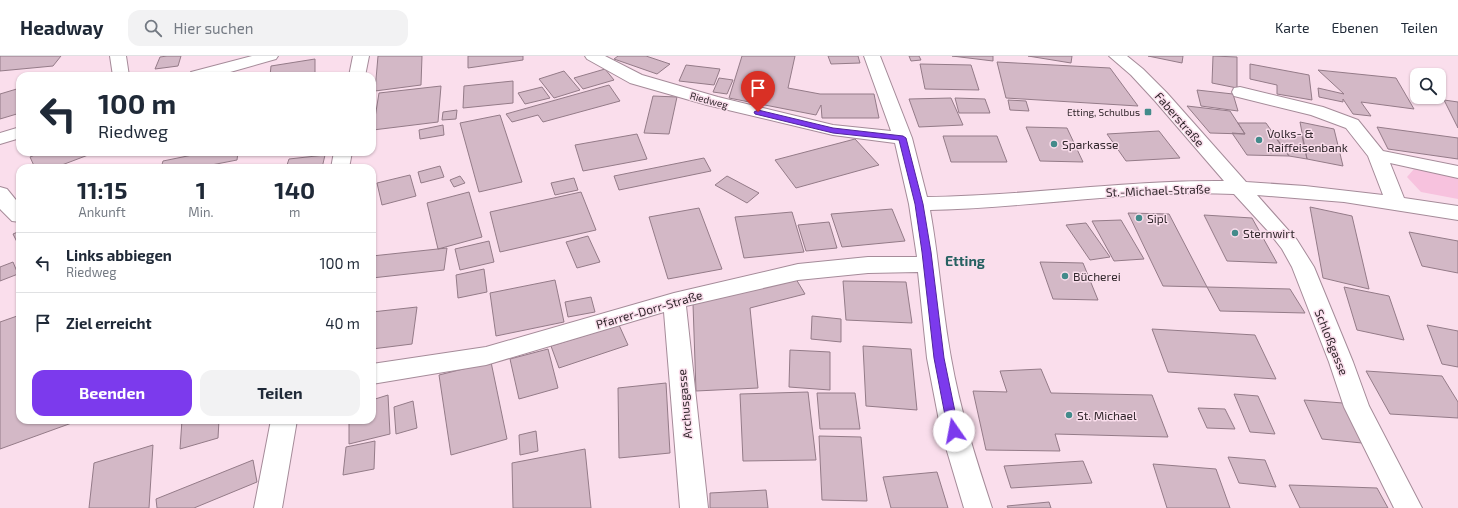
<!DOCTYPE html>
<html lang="de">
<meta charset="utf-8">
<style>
body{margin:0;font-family:"Exo 2",sans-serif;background:#f2f2f3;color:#1f2937;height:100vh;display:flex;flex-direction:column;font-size:15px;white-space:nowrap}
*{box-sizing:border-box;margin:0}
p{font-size:13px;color:#747a83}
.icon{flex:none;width:22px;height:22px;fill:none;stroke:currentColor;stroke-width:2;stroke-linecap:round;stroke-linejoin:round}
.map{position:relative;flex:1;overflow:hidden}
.drawer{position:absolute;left:16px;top:108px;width:360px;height:260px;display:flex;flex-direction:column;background:#fff;border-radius:12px;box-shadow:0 1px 3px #0004}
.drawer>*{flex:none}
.guide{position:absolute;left:16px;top:16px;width:360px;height:84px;border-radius:12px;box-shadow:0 1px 3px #0004;background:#fff;color:#1f2937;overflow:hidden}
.controls{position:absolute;left:1410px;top:12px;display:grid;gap:8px}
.controls a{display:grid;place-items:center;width:36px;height:36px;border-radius:8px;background:#fff;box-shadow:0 1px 3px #0004;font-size:20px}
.pin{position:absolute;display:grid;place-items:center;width:34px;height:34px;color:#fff;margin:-41px -17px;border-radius:50% 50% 50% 0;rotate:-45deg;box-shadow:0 0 4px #0007}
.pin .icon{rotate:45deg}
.me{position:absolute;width:44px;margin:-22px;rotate:348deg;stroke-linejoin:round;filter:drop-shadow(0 0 3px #0008)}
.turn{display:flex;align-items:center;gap:14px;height:84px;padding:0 16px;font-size:18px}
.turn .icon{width:52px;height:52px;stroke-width:2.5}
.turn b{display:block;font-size:28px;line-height:34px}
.eta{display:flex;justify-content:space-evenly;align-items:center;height:68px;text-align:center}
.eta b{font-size:24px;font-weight:700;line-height:28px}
.cta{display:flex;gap:8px;margin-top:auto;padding:8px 16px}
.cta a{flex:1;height:46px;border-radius:12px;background:#7c3aed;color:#fff;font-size:16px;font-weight:700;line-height:46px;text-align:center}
.cta a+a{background:#f2f2f3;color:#1f2937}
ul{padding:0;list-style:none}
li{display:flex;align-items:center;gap:12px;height:60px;padding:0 16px;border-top:1px solid #e0e1e3}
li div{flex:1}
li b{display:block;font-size:15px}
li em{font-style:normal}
header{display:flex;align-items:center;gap:24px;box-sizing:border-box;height:56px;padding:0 20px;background:#fff;border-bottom:1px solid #e0e1e3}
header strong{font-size:19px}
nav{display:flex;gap:22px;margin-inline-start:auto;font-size:14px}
.search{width:280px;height:36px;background:#f2f2f3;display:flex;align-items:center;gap:10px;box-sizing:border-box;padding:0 14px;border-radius:12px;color:#747a83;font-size:15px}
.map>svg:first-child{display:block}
.green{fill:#f7c2de}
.building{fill:#d3b8c6;stroke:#947b88}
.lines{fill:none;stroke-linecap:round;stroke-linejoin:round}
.minor-casing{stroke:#a58b99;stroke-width:2}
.minor{fill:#fff;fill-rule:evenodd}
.route{fill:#7c3aed;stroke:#51269a}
.poi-dot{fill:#438b8b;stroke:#fadeec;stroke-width:1.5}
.labels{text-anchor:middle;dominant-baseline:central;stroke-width:3;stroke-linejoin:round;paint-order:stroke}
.far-street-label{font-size:10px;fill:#31272c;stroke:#fadeec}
.far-poi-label{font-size:10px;fill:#31272c;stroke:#fadeec;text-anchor:end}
.street-label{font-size:12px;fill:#31272c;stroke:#fadeec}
.poi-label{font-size:12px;fill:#31272c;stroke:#fadeec;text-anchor:start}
.quarter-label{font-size:14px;font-weight:bold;fill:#276162;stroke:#fadeec}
</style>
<header>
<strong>Headway</strong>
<div class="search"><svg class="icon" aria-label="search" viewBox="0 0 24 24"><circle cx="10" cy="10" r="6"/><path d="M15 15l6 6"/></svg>Hier suchen</div>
<nav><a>Karte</a><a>Ebenen</a><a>Teilen</a></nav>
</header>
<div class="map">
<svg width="1458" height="452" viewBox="0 0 1458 452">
<rect width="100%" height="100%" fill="#fadeec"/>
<path class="green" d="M1415 112 1458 119V143L1421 136 1407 121Z"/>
<path class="building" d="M0 0H61L53 10 0 15Z
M167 0H181L178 10 155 13 160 1Z
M378 0H422L421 29 375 35Z
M468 0H523V4L468 12Z
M618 0H646L670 8 657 18 614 3Z
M742 0H795L788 32 820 38H874L879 62H822L821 49 816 59 729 42Z
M828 0H858L860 7 831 8Z
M909 0H919L921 4 911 5Z
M952 0H993V5Z
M1028 0H1072L1071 7Z
M1148 0H1183L1182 7Z
M1213 0 1237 1V32L1212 27Z
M315 3V20H270L271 10Z
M997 6 1110 12 1138 50 1006 42Z
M920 8 971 9 979 34 925 33Z
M1250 8 1309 19 1312 44 1277 38V29L1250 23Z
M686 9 720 13 714 29 679 25Z
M605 13 614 24 583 33 574 22Z
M1318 14 1396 22 1414 53 1361 46 1371 60 1353 58 1343 43V46L1319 41 1318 32 1344 38Z
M564 15 580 34 554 42 539 23Z
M719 22 733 24 727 38 713 36Z
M513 25V47L463 52 464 30Z
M609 29 620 45 543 66 538 59 512 66 506 58Z
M441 30 438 66 373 74 379 37Z
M542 31 550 42 525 48 518 37Z
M20 32V57L0 63V38Z
M1197 34 1233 38 1238 55 1201 50Z
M653 40 677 41 669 78 644 77Z
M951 42 963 69 919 71 909 43Z
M955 42 985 43 990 57H959Z
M1008 44 1026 45 1029 55 1010 54Z
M1444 44 1458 46V72Z
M1187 50 1230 55 1245 78 1210 77Z
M457 54 456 63 442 64 443 56Z
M500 59 522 126 479 136 460 67Z
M1300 66 1334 73 1343 110 1307 103Z
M1238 67H1266L1289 100 1247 99 1232 77 1245 78Z
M443 69 444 79 420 83 419 74Z
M1026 71 1067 72 1083 106 1040 105Z
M1377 71 1458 82V103L1388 93Z
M1159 75 1180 102 1126 105 1107 78Z
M1272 77 1302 80 1307 103 1289 100Z
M637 78 647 103 583 115 575 89Z
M943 80H997L1007 106H951Z
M855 83 879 109 796 132 775 104Z
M42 96H96L54 112H35L30 101Z
M207 96H238L237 104 196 112H161L163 105Z
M325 99 322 112H286L289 103Z
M704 102 711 115 619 134 614 120Z
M440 110 444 121 421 127 418 116Z
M410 119 416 140 382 149 377 127Z
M460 120 465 127 454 131 450 124Z
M727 120 759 137 747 147 715 129Z
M574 122 578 134 555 139 551 127Z
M469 136 482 181 438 193 427 147Z
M581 136 596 174 500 196 490 156Z
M1310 151 1352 160 1369 233 1323 222Z
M699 152 722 213 668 223 649 161Z
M892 153 905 185 842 191 831 158Z
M792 156 804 196 744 202 735 161Z
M1128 157 1169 158 1207 231 1163 230Z
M1204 159 1252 162 1277 207 1227 205Z
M1121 164 1144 203 1114 205 1092 165Z
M829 166 837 192 806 195 798 169Z
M1086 167 1110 201 1090 204 1066 169Z
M20 175V192L13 178Z
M1409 176 1458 185V217L1422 210Z
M588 180 600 206 577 212 566 186Z
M489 185 494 206 460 214 455 193Z
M447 192 444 214 372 222V200Z
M13 206 18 218 0 225V211Z
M1040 206 1083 207 1098 244 1053 243Z
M484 213 487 236 458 242 456 219Z
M796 223 805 238 750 252 758 332 696 335 693 248Z
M555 224 564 266 496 280 490 237Z
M843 225 906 226 912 267 846 264Z
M1207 231 1290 233 1305 257 1220 255Z
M1344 231 1389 240 1404 284 1357 274Z
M591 241 595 256 568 261 565 246Z
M417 251 412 288 372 293V256Z
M20 259V364H80L0 393V266Z
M812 260 841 263V286L811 283Z
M619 269 628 289 559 312 551 290Z
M1427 269 1458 275V311L1442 308Z
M1152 273 1255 279 1276 323 1168 316Z
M863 290 911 293 917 354 866 350Z
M548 293 558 332 519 343 510 303Z
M790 294 830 296V334L789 331Z
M491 306 507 383 451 399 439 319Z
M1041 313 1051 337 1152 339 1168 381 1055 378 1060 395 986 394 973 335 1007 336 1000 315Z
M1366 315 1442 320 1458 346V362L1390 358Z
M666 327 670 397 619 402 618 332Z
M808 336 816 404 743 405 740 338Z
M817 337H855L860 373H820Z
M1234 338 1258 340 1275 378 1250 376Z
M388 339 390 378 349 388V364H372V344Z
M1304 344 1343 347 1362 387 1322 383Z
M413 345 417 372 396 378 394 351Z
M1198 352 1225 353 1235 373 1207 372Z
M182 364H219L218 382 180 393Z
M536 375 538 395 520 399 519 379Z
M819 380 861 381 867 445 822 444Z
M375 385 374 413 343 419 346 391Z
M153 389 149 452H89L94 407Z
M585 393 591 452H513L512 407Z
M1228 401 1265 404 1276 431 1239 427Z
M253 404 257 426 194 452H157L156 443Z
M1083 405 1092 427 1011 432 1004 410Z
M1153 408 1216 413 1230 452H1167Z
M937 416 948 452H891L883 421Z
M1289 429 1377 432 1388 452H1300Z
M766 434 768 452H710V437Z
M1049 446 1051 452H1008L1007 450Z"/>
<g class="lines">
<defs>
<path id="minor" d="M110 0H126L129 20H113Z
M252 0H278L276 3 216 20H189L191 16Z
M353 0H369L365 20H349Z
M585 0H605L642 19 718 41 833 69 891 75 864 0H880L912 82 927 141C1026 140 1124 124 1224 125L1155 45 1131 19 1109 0H1127L1143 13 1167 37 1246 126 1305 130 1383 139 1368 100 1346 72 1311 59 1234 40 1232 36 1234 32 1240 31 1323 51 1358 64 1383 95 1458 110V122L1390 107 1404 142 1458 150V164L1344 146 1257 139 1297 184 1314 211 1353 306 1369 350 1422 452H1394L1344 351 1329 306 1292 211 1282 193 1268 175 1234 138C1133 133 1032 152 930 154 939 203 942 253 951 302 960 354 976 403 992 452H964L941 375 927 302 918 216 868 217 798 224 686 250 708 452H680L664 256 486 309 372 328V308L486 291 674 237 798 208 868 201H917L909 148 895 87 833 79 707 49 630 27 587 3Z
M20 71V82L0 88V77Z
M334 96H352L349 112H331Z
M0 131 7 133 20 149V166L12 165 0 153Z
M271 364H297L282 452H254Z"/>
</defs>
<use href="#minor" class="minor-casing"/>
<use href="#minor" class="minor"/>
</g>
<path class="route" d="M758 54 833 72 903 80 906 82 923 148 931 196 944 302 959 375 958 378 954 380 950 378 948 375 934 302 922 196 915 148 899 84 833 77 755 58 754 56Z"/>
<g class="poi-dot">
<rect x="1144" y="52" width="8" height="8" rx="2"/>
<circle cx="1259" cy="84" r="4"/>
<circle cx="1054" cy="88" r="4"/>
<circle cx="1139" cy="162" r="4"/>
<circle cx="1235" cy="177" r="4"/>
<circle cx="1065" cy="220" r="4"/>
<circle cx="1069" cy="359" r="4"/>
</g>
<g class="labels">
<g class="far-street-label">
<text transform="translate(709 44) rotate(15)">Riedweg</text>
</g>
<g class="far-poi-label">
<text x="1140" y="56">Etting, Schulbus</text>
</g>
<g class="street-label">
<text transform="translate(1180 63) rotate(49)">Faberstraße</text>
<text transform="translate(1158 134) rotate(-2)">St.-Michael-Straße</text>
<text transform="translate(649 253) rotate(-16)">Pfarrer-Dorr-Straße</text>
<text transform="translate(1332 286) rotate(68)">Schloßgasse</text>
<text transform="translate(684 348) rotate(-95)">Archusgasse</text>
</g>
<g class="poi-label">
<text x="1267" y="77">Volks- &amp;<tspan x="1267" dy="14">Raiffeisenbank</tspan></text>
<text x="1062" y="88">Sparkasse</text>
<text x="1147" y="162">Sipl</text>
<text x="1243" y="177">Sternwirt</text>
<text x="1073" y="220">Bücherei</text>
<text x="1077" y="359">St. Michael</text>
</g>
<g class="quarter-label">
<text x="965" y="204">Etting</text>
</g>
</g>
</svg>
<div class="controls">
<a><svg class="icon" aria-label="search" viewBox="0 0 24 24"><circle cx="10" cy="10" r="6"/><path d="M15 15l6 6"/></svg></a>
</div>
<div class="pin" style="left:758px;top:56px;background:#d93025"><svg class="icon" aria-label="arrive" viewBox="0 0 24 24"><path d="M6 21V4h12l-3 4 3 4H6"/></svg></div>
<svg class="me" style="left:954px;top:375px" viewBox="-20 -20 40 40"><circle r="19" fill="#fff"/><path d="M0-13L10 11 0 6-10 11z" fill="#7c3aed"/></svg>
<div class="guide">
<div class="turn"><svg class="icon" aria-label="left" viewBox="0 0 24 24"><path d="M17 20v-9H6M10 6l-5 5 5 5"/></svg><div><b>100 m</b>Riedweg</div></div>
</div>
<section class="drawer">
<div class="eta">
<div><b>11:15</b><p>Ankunft</p></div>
<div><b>1</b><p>Min.</p></div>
<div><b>140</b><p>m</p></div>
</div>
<ul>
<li><svg class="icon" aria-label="left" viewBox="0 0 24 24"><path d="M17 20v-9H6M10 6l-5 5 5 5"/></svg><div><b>Links abbiegen</b><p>Riedweg</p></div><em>100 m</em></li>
<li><svg class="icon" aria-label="arrive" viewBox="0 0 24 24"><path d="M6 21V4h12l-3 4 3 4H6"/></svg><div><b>Ziel erreicht</b></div><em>40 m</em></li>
</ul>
<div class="cta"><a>Beenden</a><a>Teilen</a></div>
</section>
</div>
